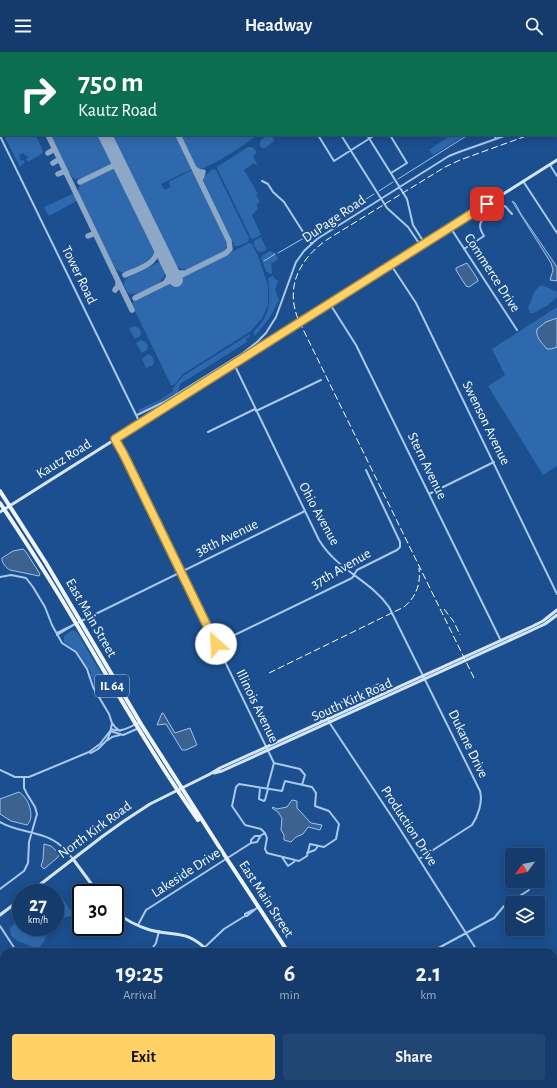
<!DOCTYPE html>
<style>
body{margin:0;font-family:"Alegreya Sans",sans-serif;background:#214673;color:#f1f3f6;height:100vh;display:flex;flex-direction:column;font-size:15px;white-space:nowrap}
*{box-sizing:border-box;margin:0}
p{font-size:13px;color:#9dadc1}
.icon{flex:none;width:22px;height:22px;fill:none;stroke:currentColor;stroke-width:2;stroke-linecap:round;stroke-linejoin:round}
.map{position:relative;flex:1;overflow:hidden}
.drawer{position:absolute;left:0px;top:896px;width:557px;height:140px;display:flex;flex-direction:column;background:#143b6b;border-radius:12px 12px 0 0;box-shadow:0 2px 10px #0003,0 0 0 1px #33557e}
.drawer>*{flex:none}
.hud{position:absolute;left:0px;top:0px;width:557px;height:84px;box-shadow:0 2px 10px #0003,0 0 0 1px #33557e;background:#0b6e4f;color:#fff;overflow:hidden}
.needle{width:26px;rotate:238deg}
.fabs{position:absolute;left:505px;top:796px;display:grid;gap:8px}
.fabs a{display:grid;place-items:center;width:40px;height:40px;border-radius:4px;background:#143b6b;box-shadow:0 2px 10px #0003,0 0 0 1px #33557e;font-size:20px}
.speed{position:absolute;left:12px;top:832px;display:flex;gap:8px;font-size:20px;font-weight:700;text-align:center}
.speed>*{display:grid;place-content:center;width:52px;height:52px;border-radius:50%;background:#143b6b;box-shadow:0 2px 10px #0003,0 0 0 1px #33557e;line-height:1}
.speed small{font-size:10px;font-weight:400}
.speed .limit{border:2px solid #111;border-radius:6px;background:#fff;color:#111}
.pin{position:absolute;display:grid;place-items:center;width:34px;height:34px;color:#fff;margin:-17px;border-radius:8px;box-shadow:0 2px 6px #0006}
.me{position:absolute;width:44px;margin:-22px;rotate:334deg;stroke-linejoin:round;filter:drop-shadow(0 0 3px #0008)}
.turn{display:flex;align-items:center;gap:14px;height:84px;padding:0 12px;font-size:18px}
.turn .icon{width:52px;height:52px;stroke-width:2.5}
.turn b{display:block;font-size:28px;line-height:34px}
.eta{display:flex;justify-content:space-evenly;align-items:center;height:68px;text-align:center}
.eta b{font-size:24px;font-weight:700;line-height:28px}
.cta{display:flex;gap:8px;margin-top:auto;padding:8px 12px}
.cta a{flex:1;height:46px;border-radius:4px;background:#ffd166;color:#111;font-size:16px;font-weight:700;line-height:46px;text-align:center}
.cta a+a{background:#214673;color:#f1f3f6}
header{display:flex;justify-content:space-between;align-items:center;height:52px;padding:0 12px;background:#143b6b;font-size:18px;font-weight:700}
.map>svg:first-child{display:block}
.green{fill:#2e69ad}
.water{fill:#3c6290;stroke:#9cc4f0}
.lines{fill:none;stroke-linecap:round;stroke-linejoin:round}
.stream{stroke:#9cc4f0;stroke-width:1}
.taxiway{stroke:#8da7c7;stroke-width:5.5}
.runway{stroke:#8da7c7;stroke-width:14}
.street{stroke:#a9c9ee;stroke-width:2}
.secondary{stroke:#d6e6fa;stroke-width:3}
.primary{stroke:#f0f6ff;stroke-width:4}
.rail{stroke:#fff;stroke-width:1;stroke-dasharray:7 3;stroke-linecap:butt}
.route-casing{stroke:#a68842;stroke-width:10}
.route{stroke:#ffd166;stroke-width:7}
.labels{text-anchor:middle;dominant-baseline:central;stroke-width:4;stroke-linejoin:round;paint-order:stroke}
.shield{fill:#1b4f8f;stroke:#bbcadd;stroke-width:1}
.shield-label{font-size:13px;font-weight:bold;fill:#fff}
.street-label{font-size:14px;fill:#fff;stroke:#1b4f8f}
</style>
<header><svg class="icon" aria-label="menu" viewBox="0 0 24 24"><path d="M4 6h16M4 12h16M4 18h16"/></svg>Headway<svg class="icon" aria-label="search" viewBox="0 0 24 24"><circle cx="10" cy="10" r="6"/><path d="M15 15l6 6"/></svg></header>
<div class="map">
<svg width="557" height="1036" viewBox="0 0 557 1036">
<rect width="100%" height="100%" fill="#1b4f8f"/>
<path class="green" d="M8 83H36L43 99V101L28 110 26 107 30 104 27 105 23 101 19 103 21 109 24 108 25 110 20 115 5 86Z
M51 83H101L113 108C113 111 113 111 110 113 104 118 81 129 74 127L66 116Z
M109 83H175L192 117 161 132 165 138 170 135 169 130 192 118 222 179 227 192 226 198 188 217H181L172 211Z
M180 83H256C251 90 210 115 201 117L196 115Z
M451 83 464 84 433 103 429 98Z
M266 84 273 85 274 89 265 96H262L260 94C259 89 262 87 266 84Z
M248 95H252L256 99V101L253 104 257 112 256 113 254 111 244 118 258 142 256 143 260 150 257 152V155L258 157 252 163 261 183 253 187 251 186 217 116V115Z
M113 116 118 118 155 192C156 210 137 215 123 221L117 218 111 208 78 139 79 135 81 132Z
M213 117 216 118 249 186 248 190 238 194H235L233 191 204 130V124Z
M72 142H74L77 148 75 150 49 164 44 155Z
M261 185 267 198 261 200C257 200 253 194 254 189Z
M249 191 252 192 259 206 268 234V253L262 266 251 279 183 322 174 333H171L134 257 132 253 133 250 173 230 174 231 179 229V227Z
M270 199 275 201 278 207 273 211H271L272 221 270 222 266 219 261 206 263 203Z
M159 210 162 211C177 227 138 246 128 241L124 233 125 227Z
M273 223 274 226 278 229 275 238 279 248 270 265 255 284 253 280C271 264 271 249 268 227Z
M542 233 557 240V245L548 253 534 261H530L528 255C534 245 531 240 542 233Z
M557 255V414L543 423 488 334 505 323 492 297Z
M134 274 139 276 141 280 140 284 135 287 129 277Z
M250 282V285L246 286 247 290 180 332 178 340 164 348 140 360 138 358 160 348 173 339V336L183 324Z
M141 288 146 290 148 294 147 298 142 301 136 291Z
M148 302 152 304 154 310 153 313 146 316 142 307Z
M72 578 77 580 106 630 96 635 92 625 87 626 91 623V621L78 600 64 590V584Z
M60 843 74 863 55 868V845Z
M21 862V875H47L45 888 38 897 18 889 11 884 10 877Z"/>
<path class="water" d="M512 149 515 151 521 162 557 215V229L550 228 553 218 551 211Z
M467 211 477 226 478 229 469 235 466 234 456 218V216Z
M557 266V295L551 297H547C542 291 535 285 537 277L546 270Z
M23 497 26 500 40 522 39 524 10 518C6 516 1 510 2 506L13 499Z
M162 661H163L175 681 190 676 197 693 186 698H182L166 672 157 673Z
M19 740C28 745 36 765 27 773L11 769 0 762V747Z
M292 748 297 749V756L311 771 322 773 320 778 308 775 303 782 296 785 291 790 284 788V783L281 778 282 766 278 760 272 756 273 755 277 757 287 755Z
M44 792 51 794 60 802 57 806 44 817 41 814 43 808Z
M155 1032H182L184 1036H157Z"/>
<g class="lines">
<path class="stream" d="M518 83V85
M398 127 468 83
M379 139 393 130
M308 183 374 142
M278 201 304 186
M264 209 275 202"/>
<path class="taxiway" d="M7 0V1
M137 0 138 1
M193 1 195 0
M48 83 132 258
M48 101 53 98
M116 105V110L113 114 117 113 122 117
M53 111 58 108
M195 117 200 120H203L200 129
M58 122 63 120
M80 130 113 114
M88 184 93 182
M125 223C140 216 162 211 157 190
M166 230 169 225 171 217 177 221H183
M115 238 118 234V229
M135 246 226 201 230 197 229 189 178 83"/>
<path class="runway" d="M65 0V1
M105 83 176 228"/>
<path class="street" d="M442 0 443 1
M318 83 334 109 375 83
M341 83 387 156 408 175 421 194
M367 83 407 147 413 173 425 192
M390 83 407 111 391 121
M494 83 496 87
M0 84 140 371
M550 113 557 124
M262 129 268 132 273 140 284 150 305 183 311 191
M523 129 557 181
M450 175 517 278
M464 197 484 184C474 169 485 166 495 160 499 158 500 155 505 154L512 162
M391 213 416 251 557 542
M330 252 356 293 501 589
M234 312 319 488C338 519 369 527 389 555L480 739C483 750 478 764 472 773L419 807
M256 359 321 328
M137 363 164 350 243 301 257 290 266 281 276 265 296 210 304 199 317 187 449 104 459 100 507 83
M208 380 255 357
M116 387 125 403 274 711 267 737
M429 442 494 410
M0 525 11 523 26 526 33 535 45 555 52 573 62 591 76 600 87 617 93 635 109 662 112 671 110 681 107 688 98 697 91 701 89 700 29 725H15L0 718
M57 581 305 459
M57 583 72 574
M216 592 352 526 357 518 397 498 400 495V490L366 418
M327 657 328 667 331 673 398 774 478 900
M321 670 322 661 324 659 379 632
M113 672 115 675 120 679
M111 677C122 681 129 675 140 670
M110 679 123 683 139 676
M108 688 112 685 120 683
M89 700 100 692 110 679
M274 711 300 717 305 723 302 733
M260 736 259 747 264 749 265 748 268 737
M0 770C19 781 43 779 60 793 65 797 69 802 73 807
M251 791V788L255 784H260L265 781 261 777 245 773 232 754 236 735 239 732 282 739 285 729 312 735 316 741 315 754 329 759 339 772 336 787 324 795 310 792 307 804 299 809 267 801 265 797 267 786 265 781
M307 801 315 798 318 794
M282 805 288 814 294 810 295 808
M0 837 24 819 28 811 29 790 37 762 35 755 27 742 24 736V726
M245 864V862L253 858
M138 873 146 858 251 791 257 790 260 785
M0 874 17 900
M205 895 224 877 245 864H247L258 855
M150 900 156 891 159 879
M431 900 494 866 504 854 529 838
M0 979 4 973
M0 1013 4 1019
M553 1030 557 1034
M48 1032 53 1033
M198 1032 200 1036
M223 1032 224 1036
M274 1032 276 1036
M361 1032 364 1036
M4 1036 5 1032
M244 1036 253 1032"/>
<path class="secondary" d="M0 460 557 108
M214 721 222 719 530 579 545 572 557 563
M73 807 98 841
M29 841 103 784 124 769 150 752 210 722 220 716 533 574 543 569 557 558
M115 859C125 868 137 874 150 878 177 885 187 877 209 900
M0 863 21 847
M553 1004 557 1000
M98 1036 117 1032
M512 1036 517 1032"/>
<path class="primary" d="M0 439 46 511 141 672 227 807 288 900
M0 451C20 481 40 512 59 543 105 619 147 696 198 768
M472 1032 477 1036"/>
<path class="rail" d="M556 73H557
M444 557 454 570 460 583
M269 621 404 555C416 545 421 532 419 516
M474 626 298 267C285 234 300 206 328 187L445 115 460 108 529 83"/>
</g>
<g class="lines">
<defs>
<path id="route" d="M216 592 124 403 115 387 487 152"/>
</defs>
<use href="#route" class="route-casing"/>
<use href="#route" class="route"/>
</g>
<g class="labels">
<rect class="shield" x="95" y="623" width="34" height="22" rx="3"/>
<g class="shield-label">
<text x="112" y="634">IL 64</text>
</g>
<g class="street-label">
<text transform="translate(334 167) rotate(-34)">DuPage Road</text>
<text transform="translate(492 221) rotate(57)">Commerce Drive</text>
<text transform="translate(79 223) rotate(64)">Tower Road</text>
<text transform="translate(486 371) rotate(64)">Swenson Avenue</text>
<text transform="translate(64 407) rotate(-32)">Kautz Road</text>
<text transform="translate(427 414) rotate(64)">Stern Avenue</text>
<text transform="translate(319 462) rotate(61)">Ohio Avenue</text>
<text transform="translate(227 486) rotate(-26)">38th Avenue</text>
<text transform="translate(341 517) rotate(-30)">37th Avenue</text>
<text transform="translate(91 566) rotate(60)">East Main Street</text>
<text transform="translate(352 648) rotate(-24)">South Kirk Road</text>
<text transform="translate(257 654) rotate(64)">Illinois Avenue</text>
<text transform="translate(468 692) rotate(64)">Dukane Drive</text>
<text transform="translate(409 774) rotate(57)">Production Drive</text>
<text transform="translate(95 778) rotate(-36)">North Kirk Road</text>
<text transform="translate(186 821) rotate(-33)">Lakeside Drive</text>
<text transform="translate(266 847) rotate(57)">East Main Street</text>
</g>
</g>
</svg>
<div class="fabs">
<a><svg class="needle" viewBox="-14 -14 28 28"><path d="M0-13l5 13h-10z" fill="#e53935"/><path d="M0 13l5-13h-10z" fill="#9dadc1"/></svg></a>
<a><svg class="icon" aria-label="layers" viewBox="0 0 24 24"><path d="M12 4l9 5-9 5-9-5zM3 14l9 5 9-5"/></svg></a>
</div>
<div class="speed"><div>27<small>km/h</small></div><div class="limit">30</div></div>
<div class="pin" style="left:487px;top:152px;background:#d93025"><svg class="icon" aria-label="arrive" viewBox="0 0 24 24"><path d="M6 21V4h12l-3 4 3 4H6"/></svg></div>
<svg class="me" style="left:216px;top:592px" viewBox="-20 -20 40 40"><circle r="19" fill="#fff"/><path d="M0-13L10 11 0 6-10 11z" fill="#ffd166"/></svg>
<div class="hud">
<div class="turn"><svg class="icon" aria-label="right" viewBox="0 0 24 24"><path d="M7 20v-9h11M14 6l5 5-5 5"/></svg><div><b>750 m</b>Kautz Road</div></div>
</div>
<section class="drawer">
<div class="eta">
<div><b>19:25</b><p>Arrival</p></div>
<div><b>6</b><p>min</p></div>
<div><b>2.1</b><p>km</p></div>
</div>
<div class="cta"><a>Exit</a><a>Share</a></div>
</section>
</div>
